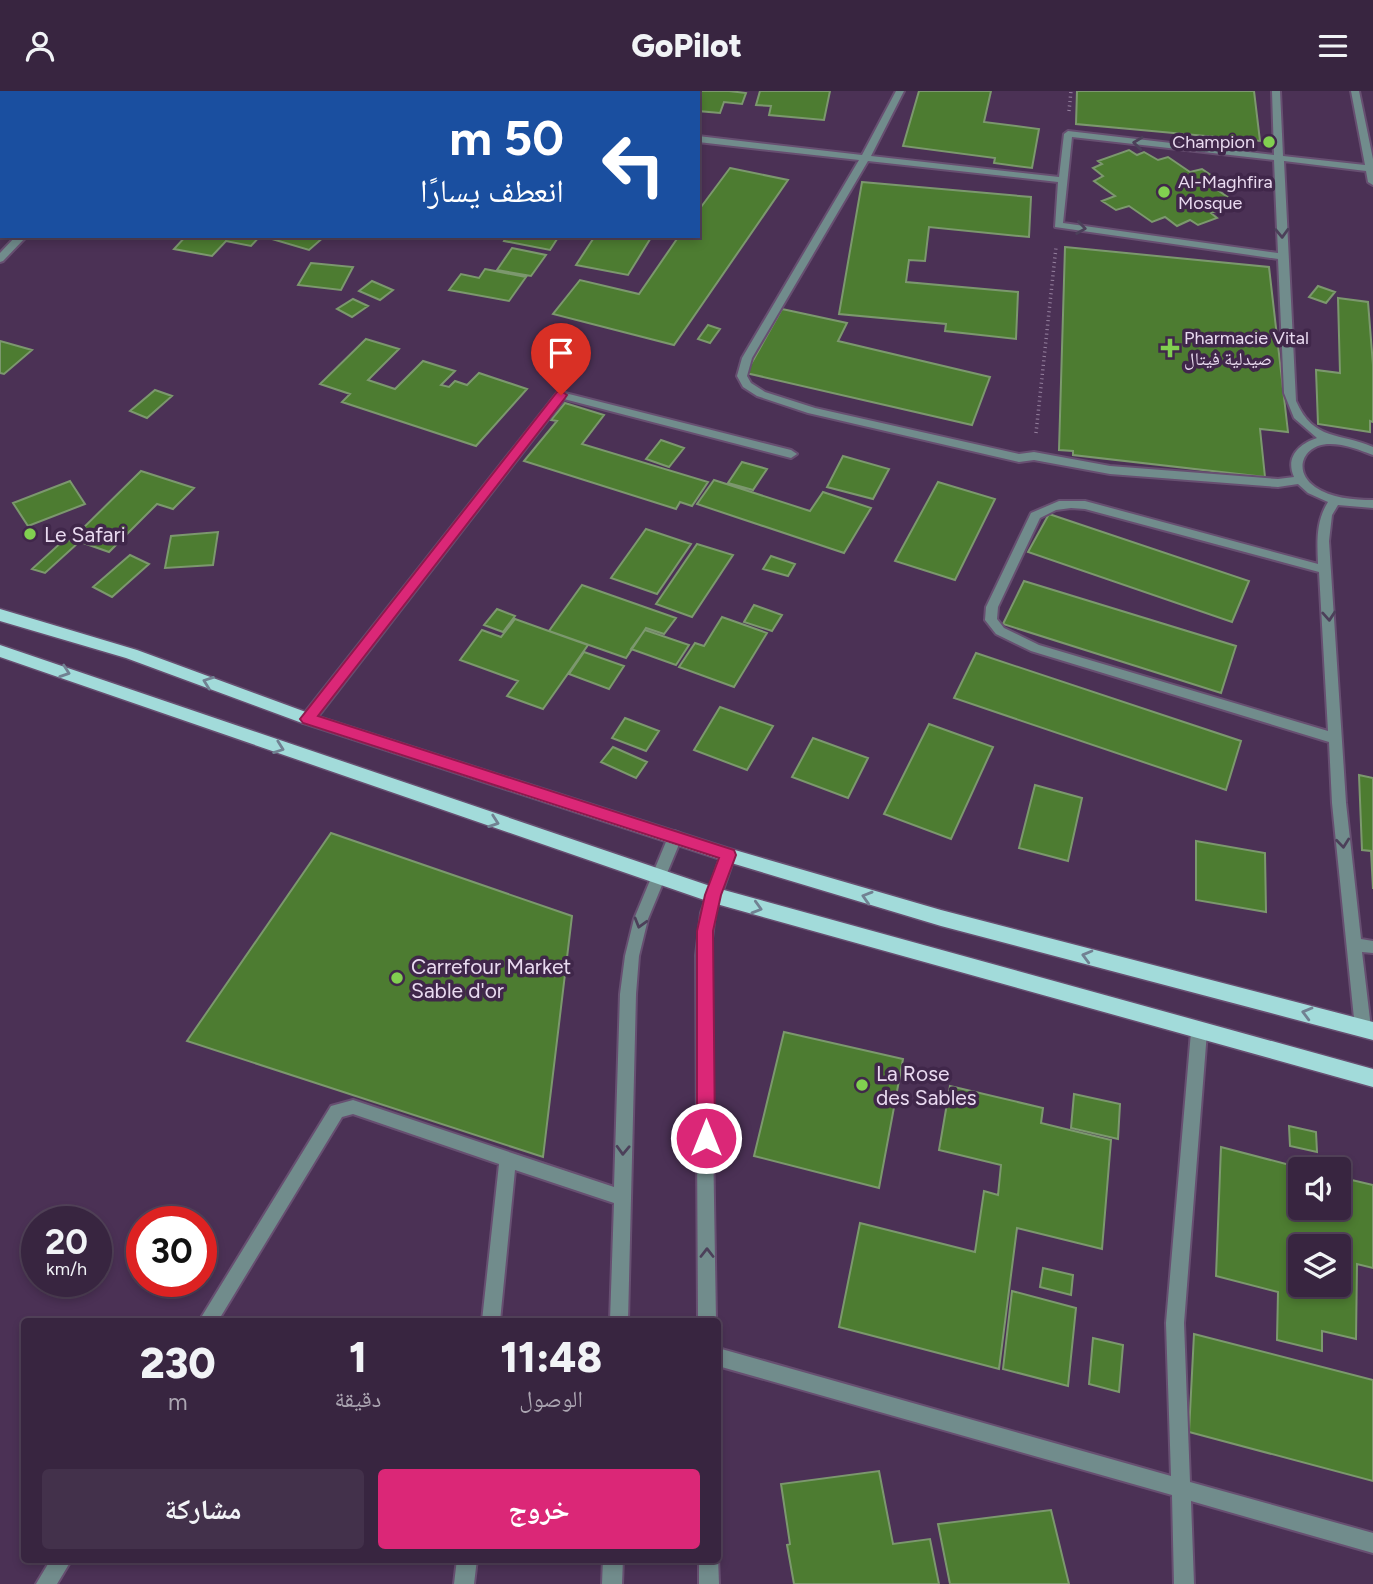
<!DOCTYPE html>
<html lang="ar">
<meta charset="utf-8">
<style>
body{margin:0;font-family:Figtree,"Noto Naskh Arabic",sans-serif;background:#43314b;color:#f1f3f6;direction:rtl;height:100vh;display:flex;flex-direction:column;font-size:26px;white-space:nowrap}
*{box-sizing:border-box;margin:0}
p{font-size:23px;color:#aba5b1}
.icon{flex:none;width:38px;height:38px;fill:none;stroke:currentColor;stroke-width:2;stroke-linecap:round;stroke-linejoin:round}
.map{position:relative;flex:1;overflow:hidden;direction:ltr}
.details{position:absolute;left:21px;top:1227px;width:700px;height:245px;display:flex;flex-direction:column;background:#382540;border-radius:7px;box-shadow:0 4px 10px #0003,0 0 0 2px #524259;direction:rtl}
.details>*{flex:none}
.banner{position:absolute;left:0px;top:0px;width:700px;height:147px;box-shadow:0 4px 10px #0003,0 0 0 2px #524259;direction:rtl;background:#1a4fa0;color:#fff;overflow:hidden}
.tools{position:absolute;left:1288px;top:1066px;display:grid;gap:14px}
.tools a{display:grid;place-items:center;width:63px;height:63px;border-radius:7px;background:#382540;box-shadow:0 4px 10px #0003,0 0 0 2px #524259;font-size:35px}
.speed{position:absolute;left:21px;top:1115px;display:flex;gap:14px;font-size:35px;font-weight:700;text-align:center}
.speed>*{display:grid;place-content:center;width:91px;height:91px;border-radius:50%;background:#382540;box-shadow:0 4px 10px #0003,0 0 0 2px #524259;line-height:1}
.speed small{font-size:18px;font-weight:400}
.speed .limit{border:10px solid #d22;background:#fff;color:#111}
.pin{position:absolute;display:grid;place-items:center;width:60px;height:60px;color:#fff;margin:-72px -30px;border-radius:50% 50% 50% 0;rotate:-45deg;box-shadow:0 0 7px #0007}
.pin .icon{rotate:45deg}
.me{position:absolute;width:77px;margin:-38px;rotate:0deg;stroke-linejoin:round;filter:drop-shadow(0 0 5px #0008)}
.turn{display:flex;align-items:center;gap:24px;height:147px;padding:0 21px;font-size:32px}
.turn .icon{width:91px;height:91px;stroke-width:2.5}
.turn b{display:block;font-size:49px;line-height:60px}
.eta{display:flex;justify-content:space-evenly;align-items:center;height:119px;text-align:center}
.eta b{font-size:42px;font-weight:800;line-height:49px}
.primary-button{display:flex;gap:14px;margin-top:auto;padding:14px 21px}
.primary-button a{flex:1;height:80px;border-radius:7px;background:#db2777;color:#fff;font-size:28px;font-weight:800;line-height:80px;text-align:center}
.primary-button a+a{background:#43314b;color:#f1f3f6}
header{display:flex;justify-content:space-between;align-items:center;height:91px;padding:0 21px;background:#382540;font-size:32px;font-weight:800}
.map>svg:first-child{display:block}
.building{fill:#4d7c31;stroke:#7c986e;stroke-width:2;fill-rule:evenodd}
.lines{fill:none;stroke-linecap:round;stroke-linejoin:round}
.street-casing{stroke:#674f71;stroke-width:4}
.primary-casing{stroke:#674f71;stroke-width:3}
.path{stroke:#96819f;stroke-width:3.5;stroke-dasharray:1 3.5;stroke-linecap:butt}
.street{fill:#718c8c;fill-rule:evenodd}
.primary{fill:#a2dbda;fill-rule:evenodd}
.oneway{stroke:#4c405a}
.oneway2{stroke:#718192}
.route{fill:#db2777;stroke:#8e194d;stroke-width:2}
.poi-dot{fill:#81d050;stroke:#40274a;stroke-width:2.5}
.labels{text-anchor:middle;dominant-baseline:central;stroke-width:7;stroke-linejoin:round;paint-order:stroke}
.far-poi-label{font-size:18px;fill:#e9daf0;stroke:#40274a;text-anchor:start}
.poi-label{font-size:21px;fill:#e9daf0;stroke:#40274a;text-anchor:start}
</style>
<header><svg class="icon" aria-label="menu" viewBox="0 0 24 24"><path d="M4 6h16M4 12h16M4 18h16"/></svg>GoPilot<svg class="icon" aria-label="person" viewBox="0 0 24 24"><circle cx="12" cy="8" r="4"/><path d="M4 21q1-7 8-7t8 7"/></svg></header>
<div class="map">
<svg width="1373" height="1493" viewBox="0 0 1373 1493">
<rect width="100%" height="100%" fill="#4b3155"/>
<path class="building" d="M551 0H729L746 2 742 13 724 11 720 22 698 20V2Z
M760 0H830L824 29 769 24 771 15 756 14Z
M919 0H991L984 31 1039 38 1032 77 994 72 995 67 903 55Z
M1077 0H1254L1260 50 1076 33Z
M1129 59 1137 64 1144 61 1158 69 1168 66 1190 81 1202 78 1215 87 1205 90 1236 112 1211 122 1217 127 1198 134 1190 129 1177 135 1165 126 1152 131 1129 115 1116 119 1102 110 1115 105 1094 90 1103 85 1093 77 1102 73 1098 70Z
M730 77 788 89 674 254 553 223 580 189 639 203 679 145H698V120Z
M862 91 1031 106 1029 146 929 136 925 170 909 169 906 191 1018 201 1016 248 945 240 946 233 839 223Z
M186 145H260L251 155 226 150 212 165 174 158Z
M275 145H325L309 159 272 148Z
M507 145H559L550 159 504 150Z
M595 145H652L628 184 576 174Z
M1065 156 1269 176 1288 341 1260 338 1265 386 1073 364V360L1059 359Z
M512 157 546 164 531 185 497 179Z
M311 172 353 176 341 199 298 194Z
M485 178 526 186 509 210 449 199 461 183 479 187Z
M372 190 393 199 380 209 359 200Z
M1318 195 1335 201 1326 212 1309 206Z
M1338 207 1368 211 1373 274V331L1370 330V341L1318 333 1316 279 1340 282Z
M353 208 368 215 352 226 337 218Z
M782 218 847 232 838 250 990 286 972 334 746 282Z
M708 234 720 238 710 252 698 248Z
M366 248 399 258 368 289 395 298 423 270 455 280 441 294 449 296 455 290 467 294 479 282 527 298 476 355 342 311 350 303 320 293Z
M0 250 32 259 4 283 0 282Z
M155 299 172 305 147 327 130 320Z
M565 312 604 324 582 353 708 391 692 415 680 411 676 418 524 370 557 330 551 329Z
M661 349 684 357 669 376 646 368Z
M843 365 889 378 873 408 827 396Z
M742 371 767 378 753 399 728 392Z
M141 380 194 397 173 418 157 413 109 461 72 448Z
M714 389 810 420 823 401 871 417 844 462 697 413Z
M70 390 85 413 28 435 13 412Z
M938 391 995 408 955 489 895 470Z
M1049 423 1249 490 1232 531 1028 461Z
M646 438 691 453 657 503 611 487Z
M218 441 213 474 165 477 171 445Z
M65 448 78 452 45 482 32 478Z
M697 453 733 464 692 526 656 513Z
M130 464 149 473 112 506 93 496Z
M771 465 795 473 788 485 763 478Z
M1024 490 1236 555 1221 602 1003 533Z
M582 494 676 527 664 543 646 537 626 567 549 540Z
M754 514 782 524 772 540 744 531Z
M497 518 515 525 503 541 484 534Z
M722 526 767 542 734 596 679 576 695 552 704 555Z
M515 528 588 554 543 618 507 605 518 590 460 569 482 539 501 546Z
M645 539 689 554 676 574 631 558Z
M584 561 624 575 609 598 569 583Z
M976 562 1241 650 1226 699 954 607Z
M720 616 773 635 747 679 694 659Z
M625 627 659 640 646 660 612 647Z
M929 633 993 656 951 748 884 723Z
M813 647 868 667 848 707 792 686Z
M613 656 647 671 636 687 601 671Z
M1359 684 1373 687V798L1371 760 1362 759Z
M1035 694 1082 707 1068 770 1019 757Z
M331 742 572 825 543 1066 187 950Z
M1196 750 1265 762 1266 821 1196 809Z
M784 941 903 968 879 1097 754 1065Z
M950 995 1043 1017 1041 1032 1111 1049 1102 1158 1017 1137 999 1278 839 1236 860 1132 975 1161 984 1100 998 1104 1001 1074 939 1059Z
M1074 1003 1120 1013 1118 1048 1071 1037Z
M1289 1035 1316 1041 1317 1061 1290 1055Z
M1221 1056 1305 1078H1300V1116H1339V1086L1373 1094V1177L1357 1173 1356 1248 1322 1240V1260L1277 1249 1278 1201 1216 1185ZM1300 1155H1339V1194H1300Z
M1043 1177 1073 1184 1071 1204 1040 1196Z
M1012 1200 1076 1217 1068 1295 1003 1278Z
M1194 1243 1373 1289V1390L1189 1341Z
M1093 1247 1123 1254 1119 1301 1089 1293Z
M879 1380 893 1453 930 1448 939 1493H794L787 1454 790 1453 781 1393Z
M1051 1419 1069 1493H950L938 1433Z"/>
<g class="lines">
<defs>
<path id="street" d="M162 0H171L161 2Z
M896 0H904L871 65 1059 86 1064 43 1068 40 1274 64 1272 0H1280L1283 65 1365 74 1351 0H1359L1373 68V94L1368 91 1366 80 1284 70 1296 310C1314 351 1340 341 1373 356V364C1359 359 1346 353 1330 353 1303 353 1292 380 1315 396 1331 407 1353 409 1373 409V417L1338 414 1332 424 1329 450 1346 712 1361 848 1373 850V862L1362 861 1371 937 1368 942 1363 944 1358 942 1355 937 1332 712 1329 651 1031 560 996 543 985 529 986 516 1031 422 1059 410H1085L1318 473C1317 450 1316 430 1328 411L1308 402 1298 393 1278 396 1110 383 1034 369 1019 371 808 322 757 305 743 296 737 285 742 267 859 69 698 51V45L862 64ZM1072 46 1274 69 1278 162 1063 132ZM868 70 1058 91 1055 136 1278 168 1284 302 1294 327 1317 347C1299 353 1285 366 1294 386L1278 388 1110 375 1034 361 1019 363 815 317 765 301 751 292 747 285 752 267ZM1071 417 1085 418 1319 481 1328 640 1039 554 1004 537 997 528 998 516 1040 427 1056 419Z
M0 132H2V138H0Z
M16 145H27L3 170 0 171V162Z
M561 301 791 359 797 363 791 367 564 308 313 632H303L301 628 303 624 557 302Z
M675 740 680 742 682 746 648 828 639 865 636 903 628 1230H610L614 1112 515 1079 500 1230H482L499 1073 353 1023 342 1026 218 1230H199L331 1015 353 1009 614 1096 620 903 625 865 634 828 668 746 670 742Z
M728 758 733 760 735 764 715 822 710 864 716 1230H698L696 864 701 822 721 764 723 760Z
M1199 934 1204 936 1207 941 1184 1232 1190 1391 1373 1442V1462L1191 1410 1194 1493H1174L1172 1404 718 1275V1257L1171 1385 1166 1232 1191 941 1194 936Z
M718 1465 719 1493H699V1468H718Z
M51 1468H72L57 1493H36Z
M457 1468H477L474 1493H454Z
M603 1468H623L622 1493H602Z"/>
<path id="primary" d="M0 518 137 559 314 624 728 757 941 819 1373 931V949L941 835 728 771 302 632 126 567 0 530Z
M0 554 713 796 1373 978V996L713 812 0 566Z"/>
</defs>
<use href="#street" class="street-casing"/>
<use href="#primary" class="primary-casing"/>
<path class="path" d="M1069 20 1071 0
M1036 342 1056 156"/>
<use href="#street" class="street"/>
<use href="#primary" class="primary"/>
</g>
<defs><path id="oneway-chevron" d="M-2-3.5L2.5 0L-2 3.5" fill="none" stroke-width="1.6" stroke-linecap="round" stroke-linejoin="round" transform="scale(1.75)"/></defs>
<g class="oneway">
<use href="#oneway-chevron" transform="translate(1138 52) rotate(-173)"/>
<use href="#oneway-chevron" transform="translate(1081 137) rotate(8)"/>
<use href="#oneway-chevron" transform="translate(1282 142) rotate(88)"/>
<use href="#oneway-chevron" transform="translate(1329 525) rotate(86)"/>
<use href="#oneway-chevron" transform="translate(1343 752) rotate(84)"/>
<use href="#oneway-chevron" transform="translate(640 832) rotate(106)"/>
<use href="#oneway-chevron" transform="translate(623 1059) rotate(92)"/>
<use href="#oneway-chevron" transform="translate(707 1162) rotate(-90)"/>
</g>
<g class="oneway2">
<use href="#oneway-chevron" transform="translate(65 581) rotate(19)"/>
<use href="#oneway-chevron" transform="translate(208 591) rotate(-160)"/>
<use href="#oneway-chevron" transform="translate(279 657) rotate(20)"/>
<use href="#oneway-chevron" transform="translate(494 731) rotate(19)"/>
<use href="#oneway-chevron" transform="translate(867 806) rotate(-163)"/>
<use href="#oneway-chevron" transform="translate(757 817) rotate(16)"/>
<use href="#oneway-chevron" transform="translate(1087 865) rotate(-165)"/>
<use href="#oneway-chevron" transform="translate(1307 922) rotate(-165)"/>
</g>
<path class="route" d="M561 300 567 304 565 307 318 625 734 759 736 764 721 804 713 840 715 1047 712 1053 706 1055 699 1053 697 1047V840L705 804 719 767 303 632 300 628 557 301Z"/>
<g class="poi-dot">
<circle cx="1269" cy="51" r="7"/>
<circle cx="1164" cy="101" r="7"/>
<path d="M1166.5 246.5h7v7h7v7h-7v7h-7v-7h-7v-7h7z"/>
<circle cx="30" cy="443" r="7"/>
<circle cx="397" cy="887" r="7"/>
<circle cx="862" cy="994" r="7"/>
</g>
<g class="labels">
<g class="far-poi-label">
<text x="1255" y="51" text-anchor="end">Champion</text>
<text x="1178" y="91">Al-Maghfira<tspan x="1178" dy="21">Mosque</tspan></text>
<text x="1184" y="247">Pharmacie Vital<tspan x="1184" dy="21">صيدلية فيتال</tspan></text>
</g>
<g class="poi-label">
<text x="44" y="443">Le Safari</text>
<text x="411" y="875">Carrefour Market<tspan x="411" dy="24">Sable d'or</tspan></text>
<text x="876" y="982">La Rose<tspan x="876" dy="24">des Sables</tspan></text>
</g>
</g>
</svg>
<div class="tools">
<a><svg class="icon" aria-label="sound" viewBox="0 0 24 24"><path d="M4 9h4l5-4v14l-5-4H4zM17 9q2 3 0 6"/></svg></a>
<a><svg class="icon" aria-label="layers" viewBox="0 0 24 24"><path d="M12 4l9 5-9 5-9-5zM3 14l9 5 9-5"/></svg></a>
</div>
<div class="speed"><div>20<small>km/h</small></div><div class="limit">30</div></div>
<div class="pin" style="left:561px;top:304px;background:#d93025"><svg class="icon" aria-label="arrive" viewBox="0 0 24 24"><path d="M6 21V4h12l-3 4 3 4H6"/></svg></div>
<svg class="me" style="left:706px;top:1047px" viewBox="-20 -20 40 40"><circle r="17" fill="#db2777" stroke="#fff" stroke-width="3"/><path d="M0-11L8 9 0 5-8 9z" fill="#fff"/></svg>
<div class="banner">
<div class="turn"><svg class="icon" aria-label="left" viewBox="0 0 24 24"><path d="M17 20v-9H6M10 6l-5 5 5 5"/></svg><div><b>50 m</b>انعطف يسارًا</div></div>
</div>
<section class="details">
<div class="eta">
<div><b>11:48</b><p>الوصول</p></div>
<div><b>1</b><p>دقيقة</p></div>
<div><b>230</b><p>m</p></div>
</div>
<div class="primary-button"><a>خروج</a><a>مشاركة</a></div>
</section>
</div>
